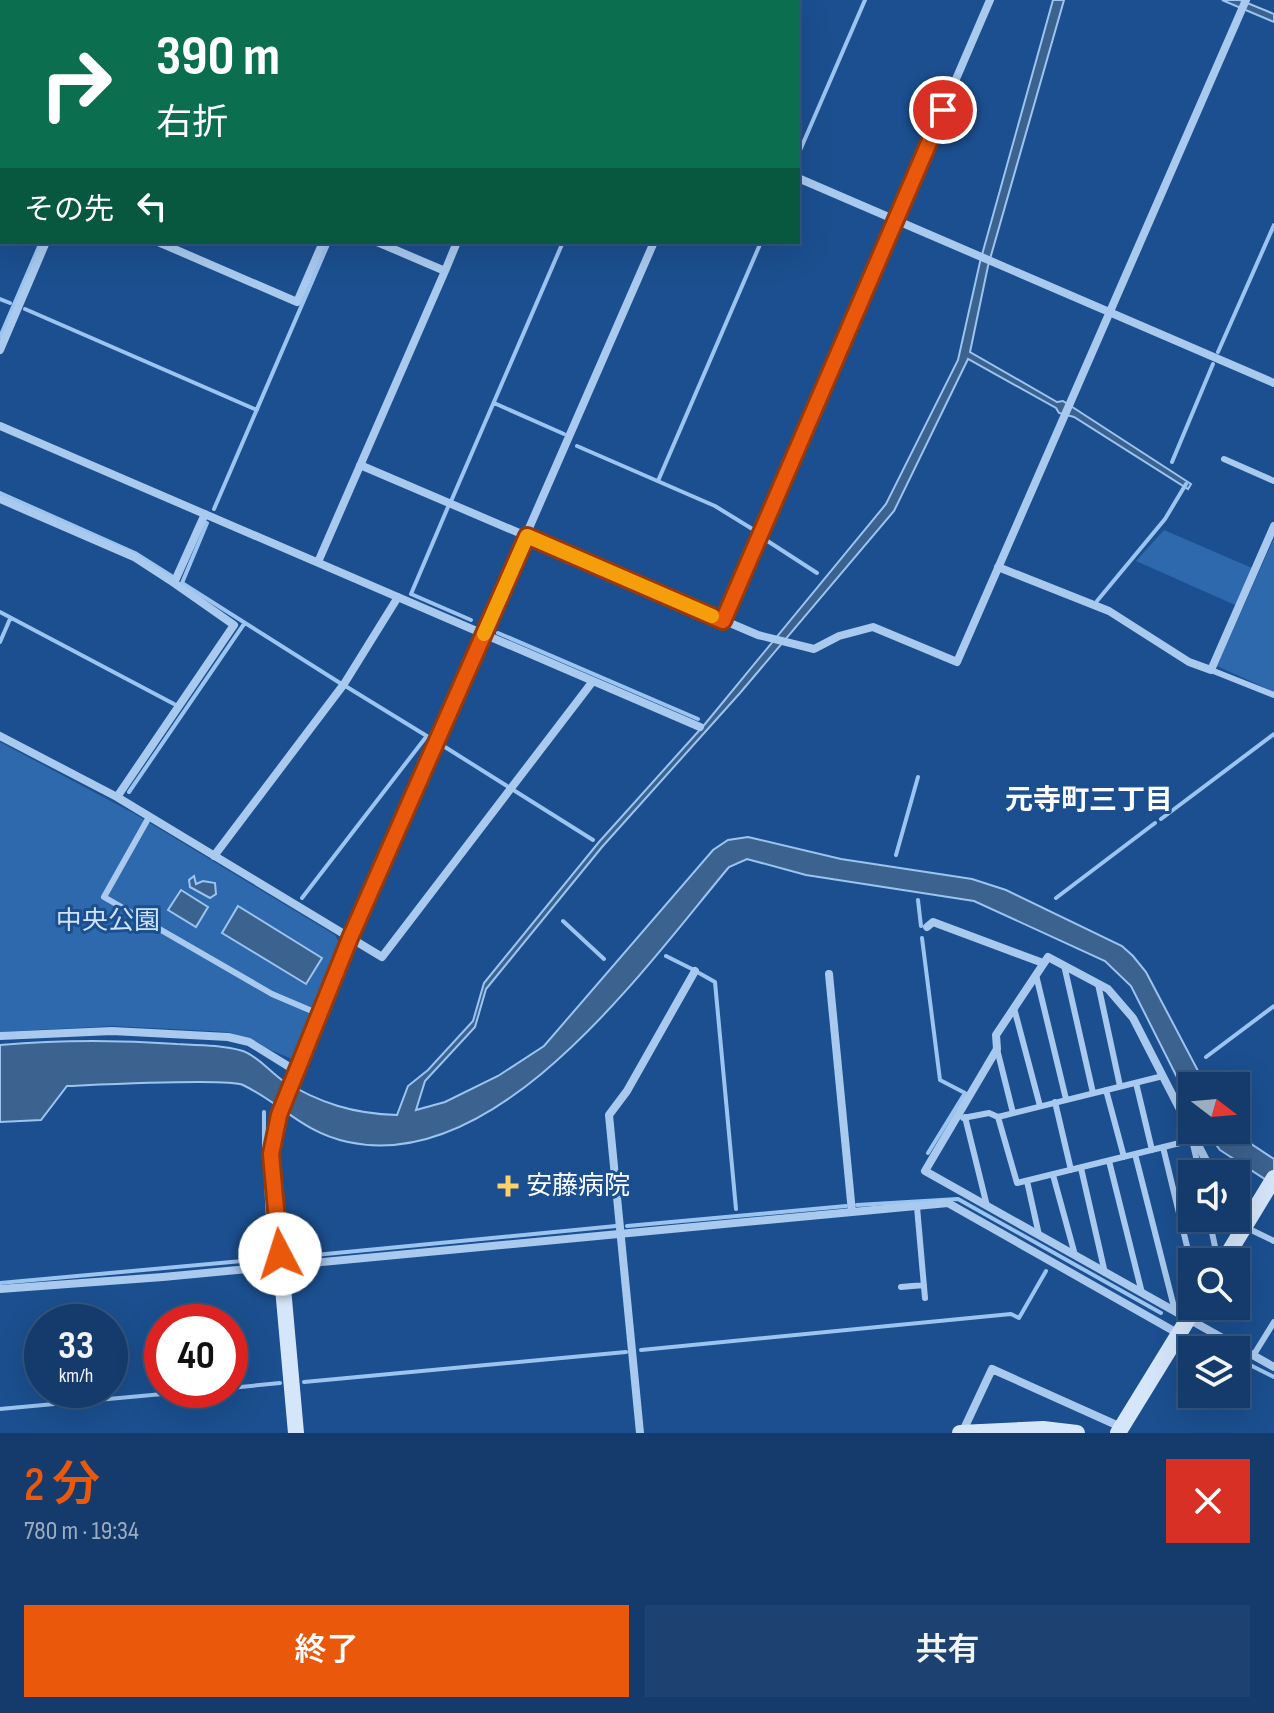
<!DOCTYPE html>
<html lang="ja">
<meta charset="utf-8">
<style>
body{margin:0;font-family:"Sofia Sans Condensed","Noto Sans JP",sans-serif;background:#1d4271;color:#f1f3f6;height:100vh;display:flex;flex-direction:column;font-size:30px;white-space:nowrap}
*{box-sizing:border-box;margin:0}
p{font-size:26px;color:#9dadc1}
.icon{flex:none;width:44px;height:44px;fill:none;stroke:currentColor;stroke-width:2;stroke-linecap:round;stroke-linejoin:round}
.map{position:relative;height:1433px;overflow:hidden}
.sheet{display:flex;flex-direction:column;background:#143b6b;flex:1}
.sheet>*{flex:none}
.guide{position:absolute;left:0px;top:0px;width:800px;height:244px;box-shadow:0 8px 32px #0002,0 0 0 2px #33557e;background:#0b6e4f;color:#fff;overflow:hidden}
.needle{width:52px;rotate:106deg}
.buttons{position:absolute;left:1178px;top:1072px;display:grid;gap:16px}
.buttons a{display:grid;place-items:center;width:72px;height:72px;border-radius:0px;background:#143b6b;box-shadow:0 8px 32px #0002,0 0 0 2px #33557e;font-size:40px}
.speed{position:absolute;left:24px;top:1304px;display:flex;gap:16px;font-size:40px;font-weight:700;text-align:center}
.speed>*{display:grid;place-content:center;width:104px;height:104px;border-radius:50%;background:#143b6b;box-shadow:0 8px 32px #0002,0 0 0 2px #33557e;line-height:1}
.speed small{font-size:20px;font-weight:400}
.speed .limit{border:12px solid #d22;background:#fff;color:#111}
.pin{position:absolute;display:grid;place-items:center;width:68px;height:68px;color:#fff;margin:-34px;border:4px solid #fff;border-radius:50%;box-shadow:0 2px 8px #0007}
.me{position:absolute;width:88px;margin:-44px;rotate:355deg;stroke-linejoin:round;filter:drop-shadow(0 0 6px #0008)}
.turn{display:flex;align-items:center;gap:28px;height:168px;padding:0 24px;font-size:36px}
.turn .icon{width:104px;height:104px;stroke-width:2.5}
.turn b{display:block;font-size:56px;line-height:68px}
.then{display:flex;align-items:center;height:76px;padding:0 24px;background:#0003;gap:16px;font-size:30px}
.round{display:grid;place-items:center;flex:none;width:84px;height:84px;border-radius:0px;background:#1d4271}
.head{display:flex;align-items:center;justify-content:space-between;height:136px;padding:0 24px}
h1{font-size:48px;font-weight:600;line-height:60px;color:#ea580c}
.action{display:flex;gap:16px;margin-top:auto;padding:16px 24px}
.action a{flex:1;height:92px;border-radius:0px;background:#ea580c;color:#fff;font-size:32px;font-weight:600;line-height:92px;text-align:center}
.action a+a{background:#1d4271;color:#f1f3f6}
.map>svg:first-child{display:block}
.green{fill:#2e69ad}
.water{fill:#3c6290;stroke:#9cc4f0;stroke-width:2}
.lines{fill:none;stroke-linecap:round;stroke-linejoin:round}
.stream{stroke:#9cc4f0;stroke-width:4}
.lane{stroke:#a9c9ee;stroke-width:6}
.street{stroke:#a9c9ee;stroke-width:8}
.secondary{stroke:#d6e6fa;stroke-width:16}
.route-casing{stroke:#983908;stroke-width:20}
.route{stroke:#ea580c;stroke-width:14}
.slow{stroke:#f59e0b;stroke-width:14}
.poi-dot{fill:#ffd166;stroke:#1b4f8f;stroke-width:3}
.labels{text-anchor:middle;dominant-baseline:central;stroke-width:6;stroke-linejoin:round;paint-order:stroke}
.park-label{font-size:26px;fill:#cfe3fa;stroke:#1b4f8f}
.poi-label{font-size:26px;fill:#fff;stroke:#1b4f8f;text-anchor:start}
.neighbourhood-label{font-size:28px;font-weight:bold;fill:#fff;stroke:#1b4f8f}
</style>
<div class="map">
<svg width="1274" height="1433" viewBox="0 0 1274 1433">
<rect width="100%" height="100%" fill="#1b4f8f"/>
<path class="green" d="M1164 530 1252 568 1235 605 1136 561Z
M1274 538V692L1217 666Z
M0 742 135 814 335 935 340 944 292 1059 228 1032 113 1026 0 1032Z"/>
<path class="water" d="M1053 0H1064L988 266 970 352 1057 402 1063 401 1191 484 1188 489 1074 417 1059 413 1056 408 968 359 894 511 740 693 602 847 486 989 475 1027 425 1081 416 1110 445 1102 498 1076 544 1046 713 850 728 840 748 837 841 859 972 879 1006 890 1122 946 1133 956 1146 972 1206 1086H1192V1107L1131 986 1105 961 974 901 806 875 747 859 729 867C645 967 499 1175 348 1142 302 1132 282 1104 243 1085 229 1078 93 1085 67 1086L41 1120 0 1122V1045C59 1040 118 1040 177 1044 199 1045 222 1045 243 1051 259 1057 269 1071 282 1080 319 1103 354 1114 397 1115L408 1086 428 1070 473 1021 484 983 599 842 705 724 886 504 958 360 980 262Z
M1222 0H1240L1274 14V22Z
M194 876 196 884 203 881 215 883 216 894 210 898 190 887 189 880Z
M181 890 208 907 196 927 168 910Z
M238 906 322 958 306 984 222 933Z
M1205 1130H1230L1274 1159V1185L1220 1150Z"/>
<g class="lines">
<path class="stream" d="M553 2 554 0
M667 2 668 0
M0 50 2 51
M798 155 865 0
M0 299 10 303
M25 309 257 410
M0 337 41 242
M1218 352 1274 225
M494 403 564 434
M577 446 715 506 754 530
M1172 462 1213 364
M658 481 761 242
M0 493 135 553 173 577
M452 499 563 242
M448 507 411 594 471 620
M214 509 329 242
M207 523 182 583 340 683
M766 540 817 573
M1097 601 1165 519 1186 484
M0 612 174 704
M498 633 698 719
M0 642 10 619
M347 687 430 738
M445 747 507 786
M515 791 593 840
M129 792 244 624
M1161 819 1274 734
M896 855 918 777
M302 898 426 737
M1056 898 1155 823
M918 900 921 926
M563 921 604 959
M922 938 940 1080 965 1093 928 1153
M666 956 692 969
M699 973 715 982 736 1209
M1206 1057 1274 1006
M264 1153V1112
M266 1182 270 1254
M857 1205 958 1199 1161 1313
M627 1226 846 1206
M284 1258 616 1226
M0 1283 275 1258
M1192 1337 1219 1350
M641 1350 1011 1314 1019 1318 1046 1271
M1236 1358 1274 1377
M304 1382 626 1352
M230 1388 280 1383
M0 1409 206 1390"/>
<path class="lane" d="M1224 459 1274 481
M1211 670 1274 695
M149 817 104 897 272 994 319 1014
M1064 965 1093 1093
M1036 975 1066 1099
M1098 984 1120 1086
M1014 1008 1040 1106
M997 1049 1013 1113
M1163 1076 998 1117 1017 1183 1192 1140 1200 1174
M1136 1083 1152 1150
M1106 1090 1124 1157
M1055 1102 1071 1170
M965 1117 987 1206
M963 1118 989 1113 998 1117
M1163 1147 1192 1267
M1135 1154 1175 1311
M1109 1161 1142 1293
M1081 1168 1105 1273
M1053 1175 1075 1255
M1027 1181 1039 1235
M917 1207 925 1298
M1209 1218 1218 1261
M1245 1227 1274 1241
M901 1287 924 1285
M1253 1356 1274 1322"/>
<path class="street" d="M165 0 169 2
M150 2 151 0
M438 2V0
M559 2 560 0
M759 2V0
M0 173 2 174
M798 178 1274 383
M158 242 297 302 323 242
M377 242 445 271 457 242
M0 350 46 242
M0 426 700 727
M360 465 758 635 814 649 839 636 873 627 957 662 1246 0
M0 499 134 557 174 583
M318 562 445 271
M998 567 1109 611 1189 662 1211 670 1274 526
M723 621 990 0
M0 736 117 797 382 957 593 681
M117 797 234 625 174 583 205 514
M214 856 344 684 398 597
M927 927 933 922 1043 963
M350 938 654 242
M829 974 852 1212
M0 1036 112 1031 228 1037 249 1042 296 1071
M1213 1174 1133 1018 1108 989 1048 957 996 1035 997 1049 925 1171 1274 1367
M1236 1195 1256 1206
M0 1289 163 1277 948 1203 1179 1334
M640 1433 609 1115 627 1091 695 971
M962 1433 992 1369 1121 1427"/>
<path class="secondary" d="M1223 1262 1274 1178
M296 1433 271 1154 279 1115 350 938
M960 1433 1043 1429 1077 1433
M1118 1433 1196 1306"/>
</g>
<g class="lines">
<defs>
<path id="route" d="M280 1254 271 1154 279 1115 350 938 527 536 723 621 943 110"/>
</defs>
<use href="#route" class="route-casing"/>
<use href="#route" class="route"/>
<path class="slow" d="M484 634 527 536 712 616"/>
</g>
<path class="poi-dot" d="M504 1174h8v8h8v8h-8v8h-8v-8h-8v-8h8z"/>
<g class="labels">
<g class="park-label">
<text x="108" y="921">中央公園</text>
</g>
<g class="poi-label">
<text x="526" y="1186">安藤病院</text>
</g>
<g class="neighbourhood-label">
<text x="1089" y="800">元寺町三丁目</text>
</g>
</g>
</svg>
<div class="buttons">
<a><svg class="needle" viewBox="-14 -14 28 28"><path d="M0-13l5 13h-10z" fill="#e53935"/><path d="M0 13l5-13h-10z" fill="#9dadc1"/></svg></a>
<a><svg class="icon" aria-label="sound" viewBox="0 0 24 24"><path d="M4 9h4l5-4v14l-5-4H4zM17 9q2 3 0 6"/></svg></a>
<a><svg class="icon" aria-label="search" viewBox="0 0 24 24"><circle cx="10" cy="10" r="6"/><path d="M15 15l6 6"/></svg></a>
<a><svg class="icon" aria-label="layers" viewBox="0 0 24 24"><path d="M12 4l9 5-9 5-9-5zM3 14l9 5 9-5"/></svg></a>
</div>
<div class="speed"><div>33<small>km/h</small></div><div class="limit">40</div></div>
<div class="pin" style="left:943px;top:110px;background:#d93025"><svg class="icon" aria-label="arrive" viewBox="0 0 24 24"><path d="M6 21V4h12l-3 4 3 4H6"/></svg></div>
<svg class="me" style="left:280px;top:1254px" viewBox="-20 -20 40 40"><circle r="19" fill="#fff"/><path d="M0-13L10 11 0 6-10 11z" fill="#ea580c"/></svg>
<div class="guide">
<div class="turn"><svg class="icon" aria-label="right" viewBox="0 0 24 24"><path d="M7 20v-9h11M14 6l5 5-5 5"/></svg><div><b>390 m</b>右折</div></div>
<div class="then">その先<svg class="icon" aria-label="left" viewBox="0 0 24 24"><path d="M17 20v-9H6M10 6l-5 5 5 5"/></svg></div>
</div>
</div>
<section class="sheet">
<div class="head"><div><h1>2 分</h1><p>780 m · 19:34</p></div><a class="round" style="background:#d93025;color:#fff"><svg class="icon" aria-label="close" viewBox="0 0 24 24"><path d="M6 6l12 12M18 6L6 18"/></svg></a></div>
<div class="action"><a>終了</a><a>共有</a></div>
</section>
